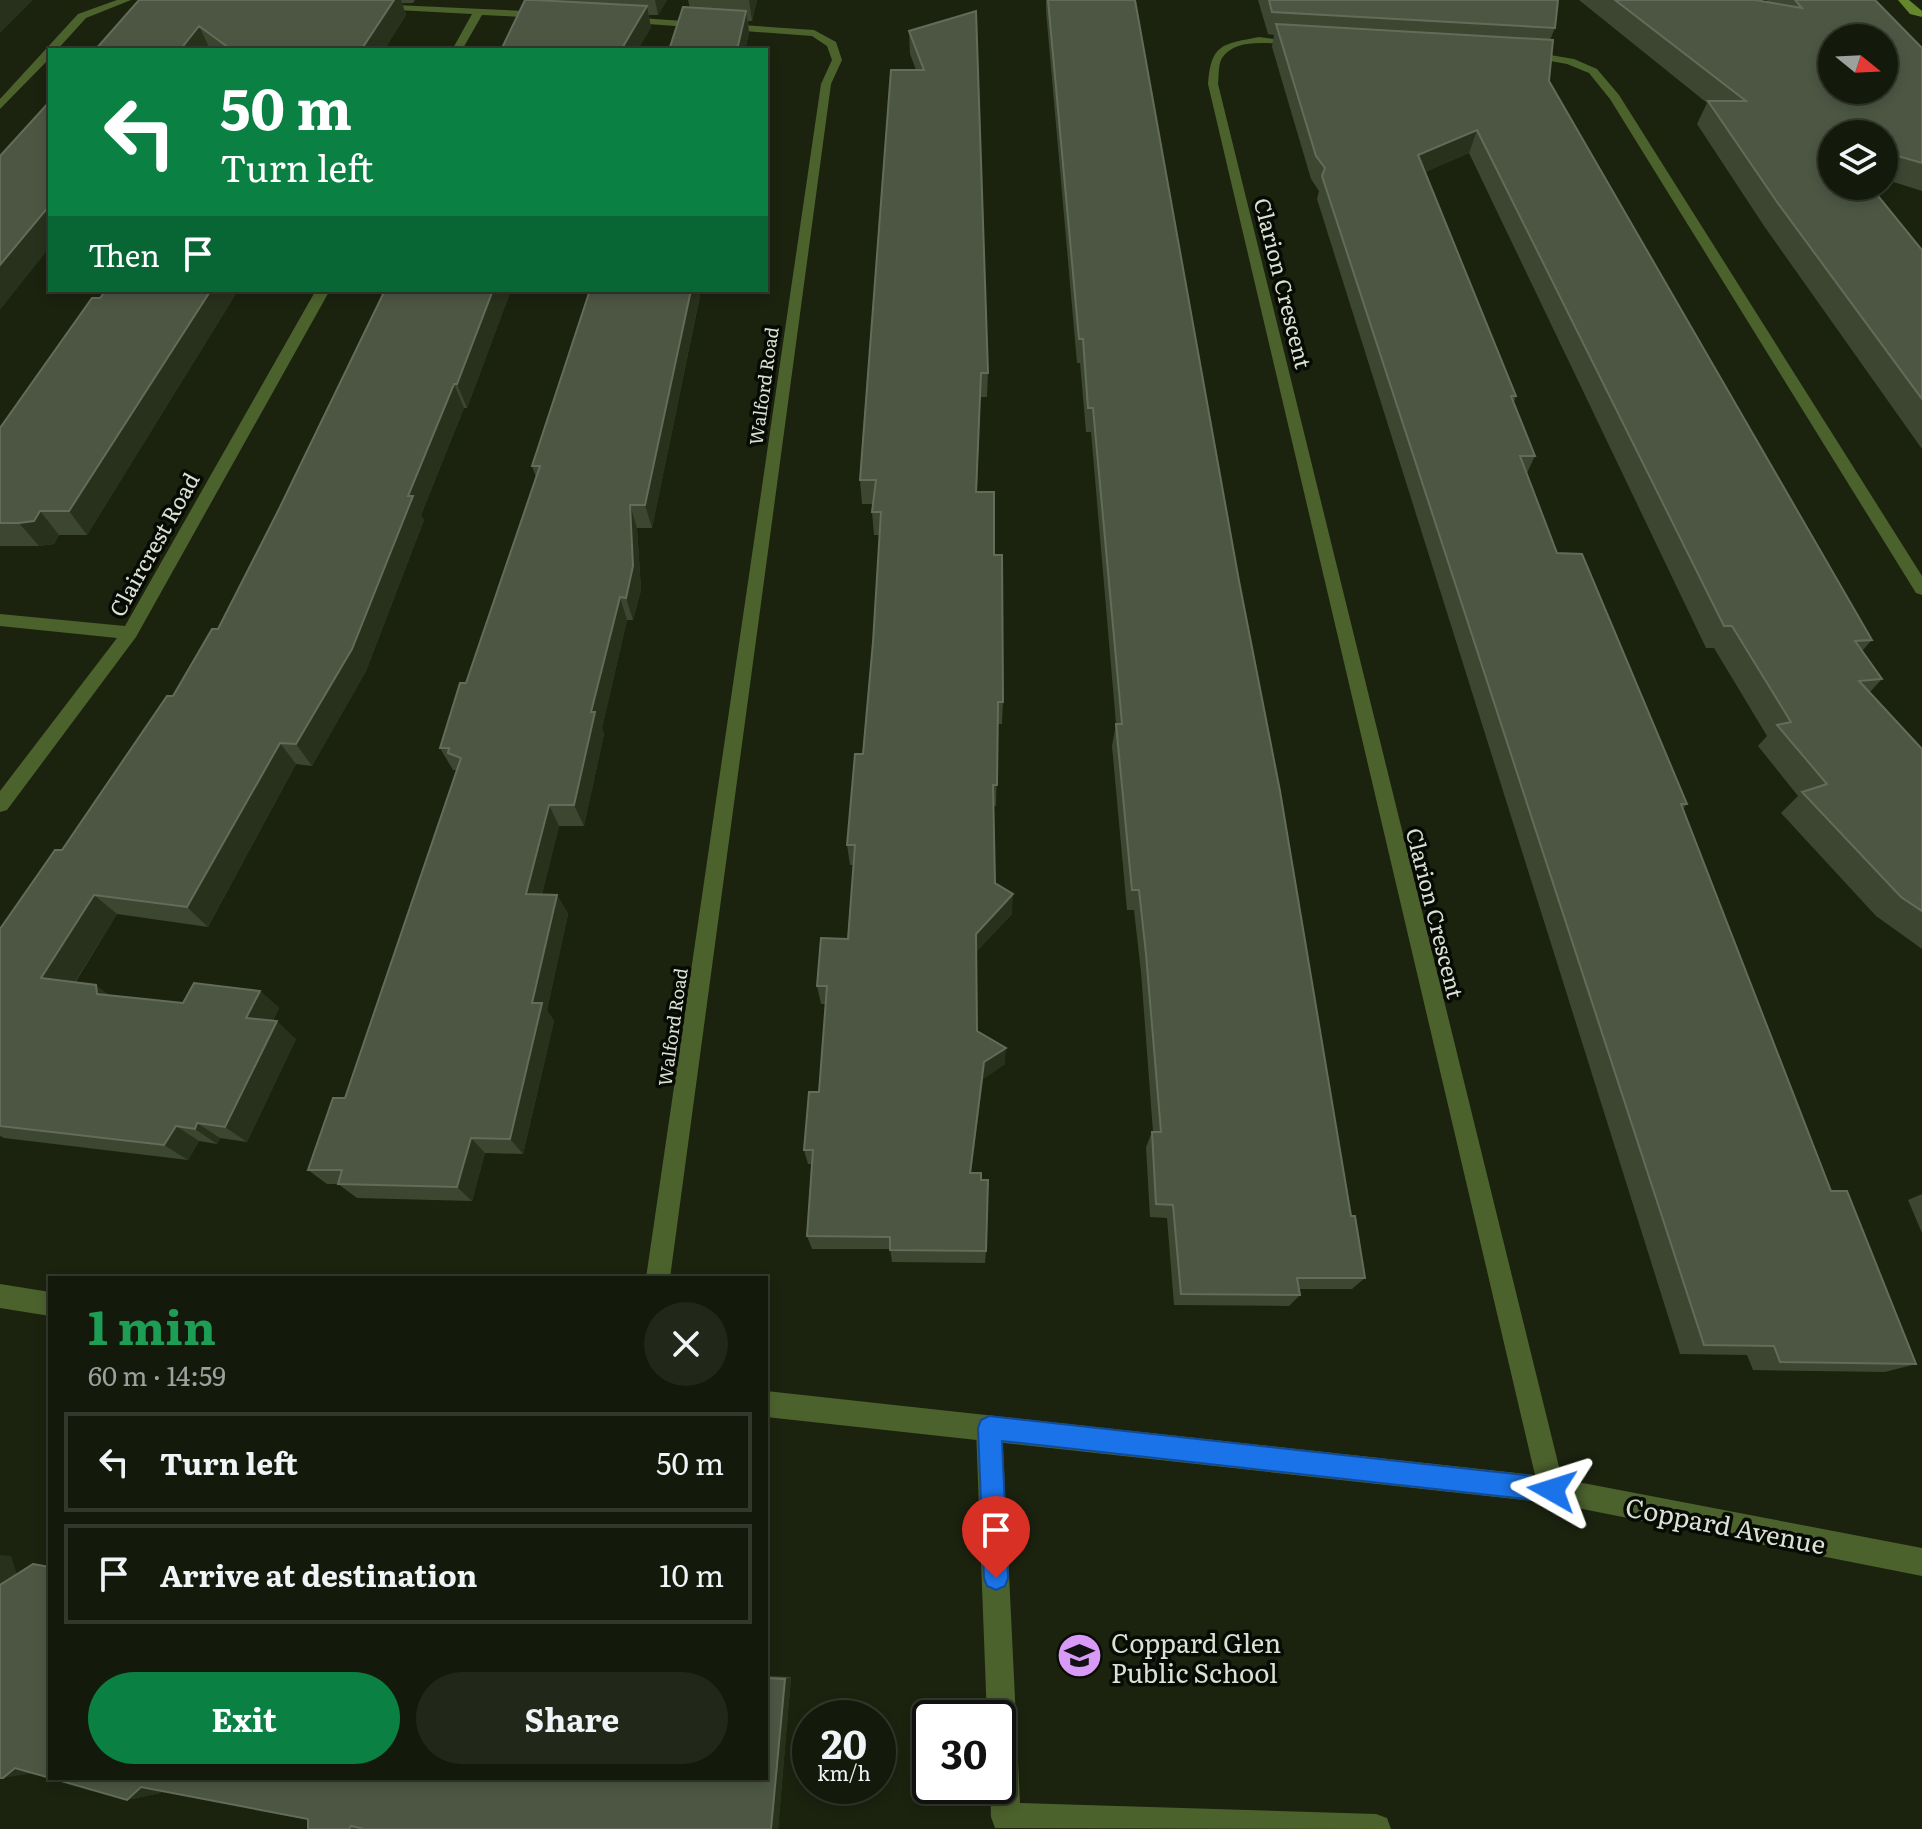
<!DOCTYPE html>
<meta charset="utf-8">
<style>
body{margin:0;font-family:Literata,serif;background:#212719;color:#f1f3f6;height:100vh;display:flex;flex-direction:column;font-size:30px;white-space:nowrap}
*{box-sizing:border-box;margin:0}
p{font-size:26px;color:#9da19d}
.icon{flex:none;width:44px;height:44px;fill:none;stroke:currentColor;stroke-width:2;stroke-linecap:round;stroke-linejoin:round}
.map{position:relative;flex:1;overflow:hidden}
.sheet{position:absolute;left:48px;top:1276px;width:720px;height:504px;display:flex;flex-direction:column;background:#141a0b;border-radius:0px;box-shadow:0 4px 12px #0003,0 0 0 2px #33382c}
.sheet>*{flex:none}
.guide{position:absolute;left:48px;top:48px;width:720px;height:244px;border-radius:0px;box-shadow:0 4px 12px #0003,0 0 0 2px #33382c;background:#0b8043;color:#fff;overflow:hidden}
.needle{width:52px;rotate:108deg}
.fabs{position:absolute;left:1818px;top:24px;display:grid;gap:16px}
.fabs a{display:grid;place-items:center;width:80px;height:80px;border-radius:50%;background:#141a0b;box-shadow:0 4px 12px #0003,0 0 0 2px #33382c;font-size:40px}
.speed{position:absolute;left:792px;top:1700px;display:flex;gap:16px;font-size:40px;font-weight:700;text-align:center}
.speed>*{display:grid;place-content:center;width:104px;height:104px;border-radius:50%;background:#141a0b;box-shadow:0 4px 12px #0003,0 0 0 2px #33382c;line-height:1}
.speed small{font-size:20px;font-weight:400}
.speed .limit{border:4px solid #111;border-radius:12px;background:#fff;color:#111}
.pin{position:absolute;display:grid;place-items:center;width:68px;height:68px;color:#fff;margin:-82px -34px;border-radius:50% 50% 50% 0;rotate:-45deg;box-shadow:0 0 8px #0007}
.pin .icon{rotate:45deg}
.me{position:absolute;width:88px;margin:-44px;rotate:276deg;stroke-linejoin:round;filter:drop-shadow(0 0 6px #0008)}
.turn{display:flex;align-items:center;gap:28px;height:168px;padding:0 40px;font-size:36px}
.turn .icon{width:104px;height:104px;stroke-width:2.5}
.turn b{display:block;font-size:56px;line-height:68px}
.then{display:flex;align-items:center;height:76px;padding:0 40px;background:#0003;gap:16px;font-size:30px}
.round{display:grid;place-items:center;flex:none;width:84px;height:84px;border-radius:42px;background:#212719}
.head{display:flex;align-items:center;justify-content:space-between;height:136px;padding:0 40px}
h1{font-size:48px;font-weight:700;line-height:60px;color:#1e9e55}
.button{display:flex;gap:16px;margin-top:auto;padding:16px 40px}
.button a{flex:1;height:92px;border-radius:48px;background:#0b8043;color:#fff;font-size:32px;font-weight:700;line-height:92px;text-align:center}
.button a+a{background:#212719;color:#f1f3f6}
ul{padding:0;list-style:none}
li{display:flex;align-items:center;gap:24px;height:100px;margin:0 16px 12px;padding:0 24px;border:4px solid #33382c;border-radius:0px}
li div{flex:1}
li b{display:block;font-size:30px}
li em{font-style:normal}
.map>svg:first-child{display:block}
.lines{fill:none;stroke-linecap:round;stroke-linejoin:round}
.lane{fill:#4c622d;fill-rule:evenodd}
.street{fill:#4c622d;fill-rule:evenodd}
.secondary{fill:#64872e;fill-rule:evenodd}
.wall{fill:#3c4631}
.shaded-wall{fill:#28311c}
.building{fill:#4d5643;stroke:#636c5a;stroke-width:2;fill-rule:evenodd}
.route{fill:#1a73e8;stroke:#114b97;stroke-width:2}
.labels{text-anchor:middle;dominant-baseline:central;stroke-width:7;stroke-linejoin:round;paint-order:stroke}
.far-street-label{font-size:18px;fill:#dbe1d4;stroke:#070b04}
.street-label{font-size:22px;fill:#dbe1d4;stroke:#070b04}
.near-street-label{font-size:26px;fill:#dbe1d4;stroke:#070b04}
.near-poi-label{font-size:26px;fill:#dbe1d4;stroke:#070b04;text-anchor:start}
</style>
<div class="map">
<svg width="1922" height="1829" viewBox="0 0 1922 1829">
<rect width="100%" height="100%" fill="#1b230f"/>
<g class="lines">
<path class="lane" d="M989 1415 998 1419 1002 1428 1020 1803 1376 1814 1387 1818 1391 1829 995 1828 991 1817 990 1786H998V1718H987L976 1428 980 1419Z"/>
<path class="street" d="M117 0H131L86 18 57 50H50V58L0 109V99L78 14Z
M373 4 545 12 550 15 545 18 482 15 462 50H452L472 14 377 9 373 8Z
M625 17 814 30 836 42 842 60 831 84 670 1278H646L821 84 832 60 827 46 812 36 621 22 620 20Z
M1259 37 1303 43 1298 46C1276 44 1236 36 1222 58 1218 65 1219 76 1218 84L1562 1479 1922 1548V1576L1552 1503 766 1417V1391L1535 1475 1208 84C1211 44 1222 44 1259 37Z
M1526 51 1574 59 1597 69 1619 95 1922 576V595L1916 593 1610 99 1589 73 1567 64 1522 56V52Z
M316 290H330L136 637 7 810 0 812V791L117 638 0 626V614L125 626Z
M0 1284 50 1292V1316L0 1308Z"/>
<path class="secondary" d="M1898 0H1909L1922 11V17L1910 14Z"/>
</g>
<path class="wall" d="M139 0H415L413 3H402L406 15 384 50H212L210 49 208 50H95Z
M525 0H667L658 15H649L651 28Z
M688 0H757L752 21H748L749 33 745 50H669L690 8Z
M1046 0H1135L1351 1216 1365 1278 1352 1289H1299L1300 1295 1289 1306 1174 1305 1167 1218 1150 1217 1146 1147 1152 1132H1153L1141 972 1134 910H1127L1112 746 1116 724 1091 432H1086L1080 363H1077L1046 11Z
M1258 0H1558L1555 28 1550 40 1549 81 1872 640 1862 651 1882 679 1870 692 1922 749V949L1876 916 1781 813 1798 796 1758 746 1767 736 1714 648H1706L1469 153 1425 172 1516 396 1514 402 1535 456 1527 473 1557 553 1687 804 1683 809 1831 1191 1916 1364 1885 1372 1753 1370 1747 1355 1680 1354 1317 199 1319 191 1311 179 1272 47 1274 35 1268 34Z
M1579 0H1755L1768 2 1766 0H1875L1922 48V191L1884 179V134H1832V186L1922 250V449L1764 226 1697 124 1707 103Z
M976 11 988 373 987 397H980L977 492 994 555 1003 702 1002 724H998L996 806H993L995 883 1012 914 976 952 977 1031 1005 1064 983 1079 971 1173 986 1251 985 1263 892 1262 890 1249H812L807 1236 812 1164H808L804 1150 819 1092 826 1004H821L817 986 848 939 854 865H850L847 845 863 754 873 642 880 535H874L872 512 873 504H862L860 480 916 70 910 54 909 31Z
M385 290H511L467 408H464L421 515 424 520 366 671 312 766 296 764 208 927 117 914 75 983 109 995 183 1003 260 991 279 1008 273 1021 296 1039 247 1142 220 1138 217 1144 199 1141 188 1160 4 1138 0 1136V929L62 850 173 696 218 629 279 509Z
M590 290H705L701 291 652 528H637L641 590 633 620H627L602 728 604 734 584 826H559L542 894 557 895 568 914 547 1010 554 1021 523 1154 485 1153 472 1201 357 1198 338 1184H327L308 1170 345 1098 457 770H453L440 748 466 683 536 477 532 466Z
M237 292 87 535H59L54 544 39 546H0V428L100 298Z
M1922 1194V1233L1908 1200Z
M766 1676 791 1677 778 1829H308V1819L162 1791 160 1793 127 1800 51 1778H766Z"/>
<path class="shaded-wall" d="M0 0H33L0 33Z
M394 0H401L406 15 384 50H361Z
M655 0H667L658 15Z
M749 0H757L752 21Z
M647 6 651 28 638 50H621Z
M746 11 749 33 745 50H737Z
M199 26 210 49 208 50H180Z
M1477 130 1469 153 1411 178 1418 155Z
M50 205V247L0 310V265Z
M211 290H236L237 292 87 535 69 511Z
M493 290H511L467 408 457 384Z
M691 290H701L652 528 645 505Z
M454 384 464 408 421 515 424 520 366 671 312 766 296 744 408 496Z
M630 505 637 528 641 590 633 620 626 598Z
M40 511 59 535 54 544 39 546 19 523Z
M620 597 627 620 602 728 604 734 584 826 574 805 591 712Z
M280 743 296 764 208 927 187 907Z
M549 805 559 826 537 914 526 894Z
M1013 894 1012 914 975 953 976 934Z
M94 895 117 914 66 996 41 978Z
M557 895 568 914 547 1010 554 1021 523 1154 510 1139 532 1003Z
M96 985 120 1003 97 994Z
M260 991 279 1008 266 1035 246 1018Z
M277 1021 296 1039 247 1142 225 1127Z
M1006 1048 1005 1064 983 1079 969 1187 970 1173 984 1062Z
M197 1123 220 1138 217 1144 195 1129Z
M176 1126 199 1141 188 1160 164 1145Z
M471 1138 485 1153 472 1201 457 1187Z
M0 1555 11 1556 23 1594H0Z
M791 1677 778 1829H771L785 1679Z
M15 1768 40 1772 3 1778Z
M173 1781 160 1793 127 1800 141 1787Z"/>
<path class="building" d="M139 0H394L361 50H232L199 26 180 50H95Z
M525 0H535L647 6 621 50H501Z
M1048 0H1135L1239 581 1280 791 1351 1216H1355L1365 1278H1297L1300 1295 1181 1294 1173 1205 1156 1204 1152 1132H1161L1146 954 1139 890H1132L1116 724H1122L1093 408H1088L1083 339H1079Z
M1269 0H1558L1555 28 1272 12Z
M1615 0H1755L1802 8 1795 0H1875L1922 48V163L1884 152V134H1832V137L1830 136 1832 139V186H1870L1922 250V399L1777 202 1708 101H1746ZM1832 38H1884V90H1832Z
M683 7 746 11 737 50H669Z
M976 11 988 373H981L976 492H994V555H1002L1003 702H998L997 785H993L995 883 1013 894 976 934 977 1031 1006 1048 984 1062 970 1173H981V1180H988L986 1251 890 1250V1237L807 1236 813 1150H804L809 1092H819L827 986H817L821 938 848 939 855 845H847L855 754H863L873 642 881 512H872L876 480H860L891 70H924L909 31Z
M1276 24 1553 40 1549 81 1872 640 1855 641 1882 679 1859 681 1922 749V911L1901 897 1802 792 1827 784 1777 725 1791 722 1732 626H1724L1477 130 1418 155 1516 396H1511L1535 456H1520L1557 553 1582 554 1687 804H1681L1831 1191H1847L1916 1364 1780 1362 1774 1346 1704 1345 1322 176 1325 168 1316 156Z
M50 101V205L0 265V156Z
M106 290H211L69 511H40L34 521 19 523H0V428L92 298H100Z
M385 290H493L457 384H454L408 496H413L352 649 296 744 280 743 187 907 94 895 41 978 96 985 97 994 183 1003 194 983 260 991 246 1018 277 1021 225 1127 197 1123 195 1129 176 1126 164 1145 0 1126V929L55 850H62L167 696H173L212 629H218L279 509Z
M590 290H691L645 505H630L633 566 626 598 620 597 591 712H595L574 805H549L526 894 557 895 532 1003H542L510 1139 471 1138 457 1187 338 1184 342 1170H308L333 1098H345L461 758 448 753 449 748H440L460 683H466L540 466H532Z
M33 1564 50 1567V1778L15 1768 3 1778H0V1585Z
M766 1678 785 1679 771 1829H364L351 1826 349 1829H308V1819L141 1787 127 1800 51 1778H766Z"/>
<path class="route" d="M989 1416 1552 1478 1560 1482 1564 1490 1560 1499 1552 1502 1002 1441 1008 1578 1005 1586 996 1590 987 1586 984 1578 978 1428 981 1420Z"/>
<defs>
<symbol id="school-disc" viewBox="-11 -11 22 22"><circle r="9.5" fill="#d99af7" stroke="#070b04"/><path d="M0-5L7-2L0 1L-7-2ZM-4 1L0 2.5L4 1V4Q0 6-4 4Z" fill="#111"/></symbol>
</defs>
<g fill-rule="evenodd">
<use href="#school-disc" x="1054" y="1630" width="51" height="51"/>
</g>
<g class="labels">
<g class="far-street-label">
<text transform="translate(763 386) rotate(-82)">Walford Road</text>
<text transform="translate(672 1027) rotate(-82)">Walford Road</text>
</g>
<g class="street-label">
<text transform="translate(1284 283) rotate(76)">Clarion Crescent</text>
<text transform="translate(153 544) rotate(-61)">Claircrest Road</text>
<text transform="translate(1436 913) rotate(76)">Clarion Crescent</text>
</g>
<g class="near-street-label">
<text transform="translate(1726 1524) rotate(11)">Coppard Avenue</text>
</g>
<g class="near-poi-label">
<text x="1111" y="1641">Coppard Glen<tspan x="1111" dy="30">Public School</tspan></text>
</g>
</g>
</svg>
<div class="fabs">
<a><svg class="needle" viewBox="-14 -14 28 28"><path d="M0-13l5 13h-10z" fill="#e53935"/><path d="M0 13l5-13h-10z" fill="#9da19d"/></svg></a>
<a><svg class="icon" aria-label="layers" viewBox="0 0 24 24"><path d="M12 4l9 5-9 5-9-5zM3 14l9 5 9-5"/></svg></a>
</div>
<div class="speed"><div>20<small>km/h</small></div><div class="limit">30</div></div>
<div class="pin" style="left:996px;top:1578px;background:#d93025"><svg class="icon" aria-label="arrive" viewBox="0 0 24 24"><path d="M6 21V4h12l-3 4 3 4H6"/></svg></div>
<svg class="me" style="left:1552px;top:1490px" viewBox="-20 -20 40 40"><path d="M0-17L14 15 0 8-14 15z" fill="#1a73e8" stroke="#fff" stroke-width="4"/></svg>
<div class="guide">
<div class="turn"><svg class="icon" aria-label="left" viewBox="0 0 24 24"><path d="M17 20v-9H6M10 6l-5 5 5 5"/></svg><div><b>50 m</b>Turn left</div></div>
<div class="then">Then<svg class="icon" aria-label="arrive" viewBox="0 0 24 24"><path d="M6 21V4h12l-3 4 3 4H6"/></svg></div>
</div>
<section class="sheet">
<div class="head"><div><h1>1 min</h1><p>60 m · 14:59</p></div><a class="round"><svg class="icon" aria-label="close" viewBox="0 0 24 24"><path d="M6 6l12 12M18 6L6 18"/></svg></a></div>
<ul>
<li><svg class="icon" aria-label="left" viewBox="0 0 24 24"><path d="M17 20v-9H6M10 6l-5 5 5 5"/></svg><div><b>Turn left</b></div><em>50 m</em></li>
<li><svg class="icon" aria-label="arrive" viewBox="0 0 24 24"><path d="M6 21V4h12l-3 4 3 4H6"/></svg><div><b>Arrive at destination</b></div><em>10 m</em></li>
</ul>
<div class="button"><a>Exit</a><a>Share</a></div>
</section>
</div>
